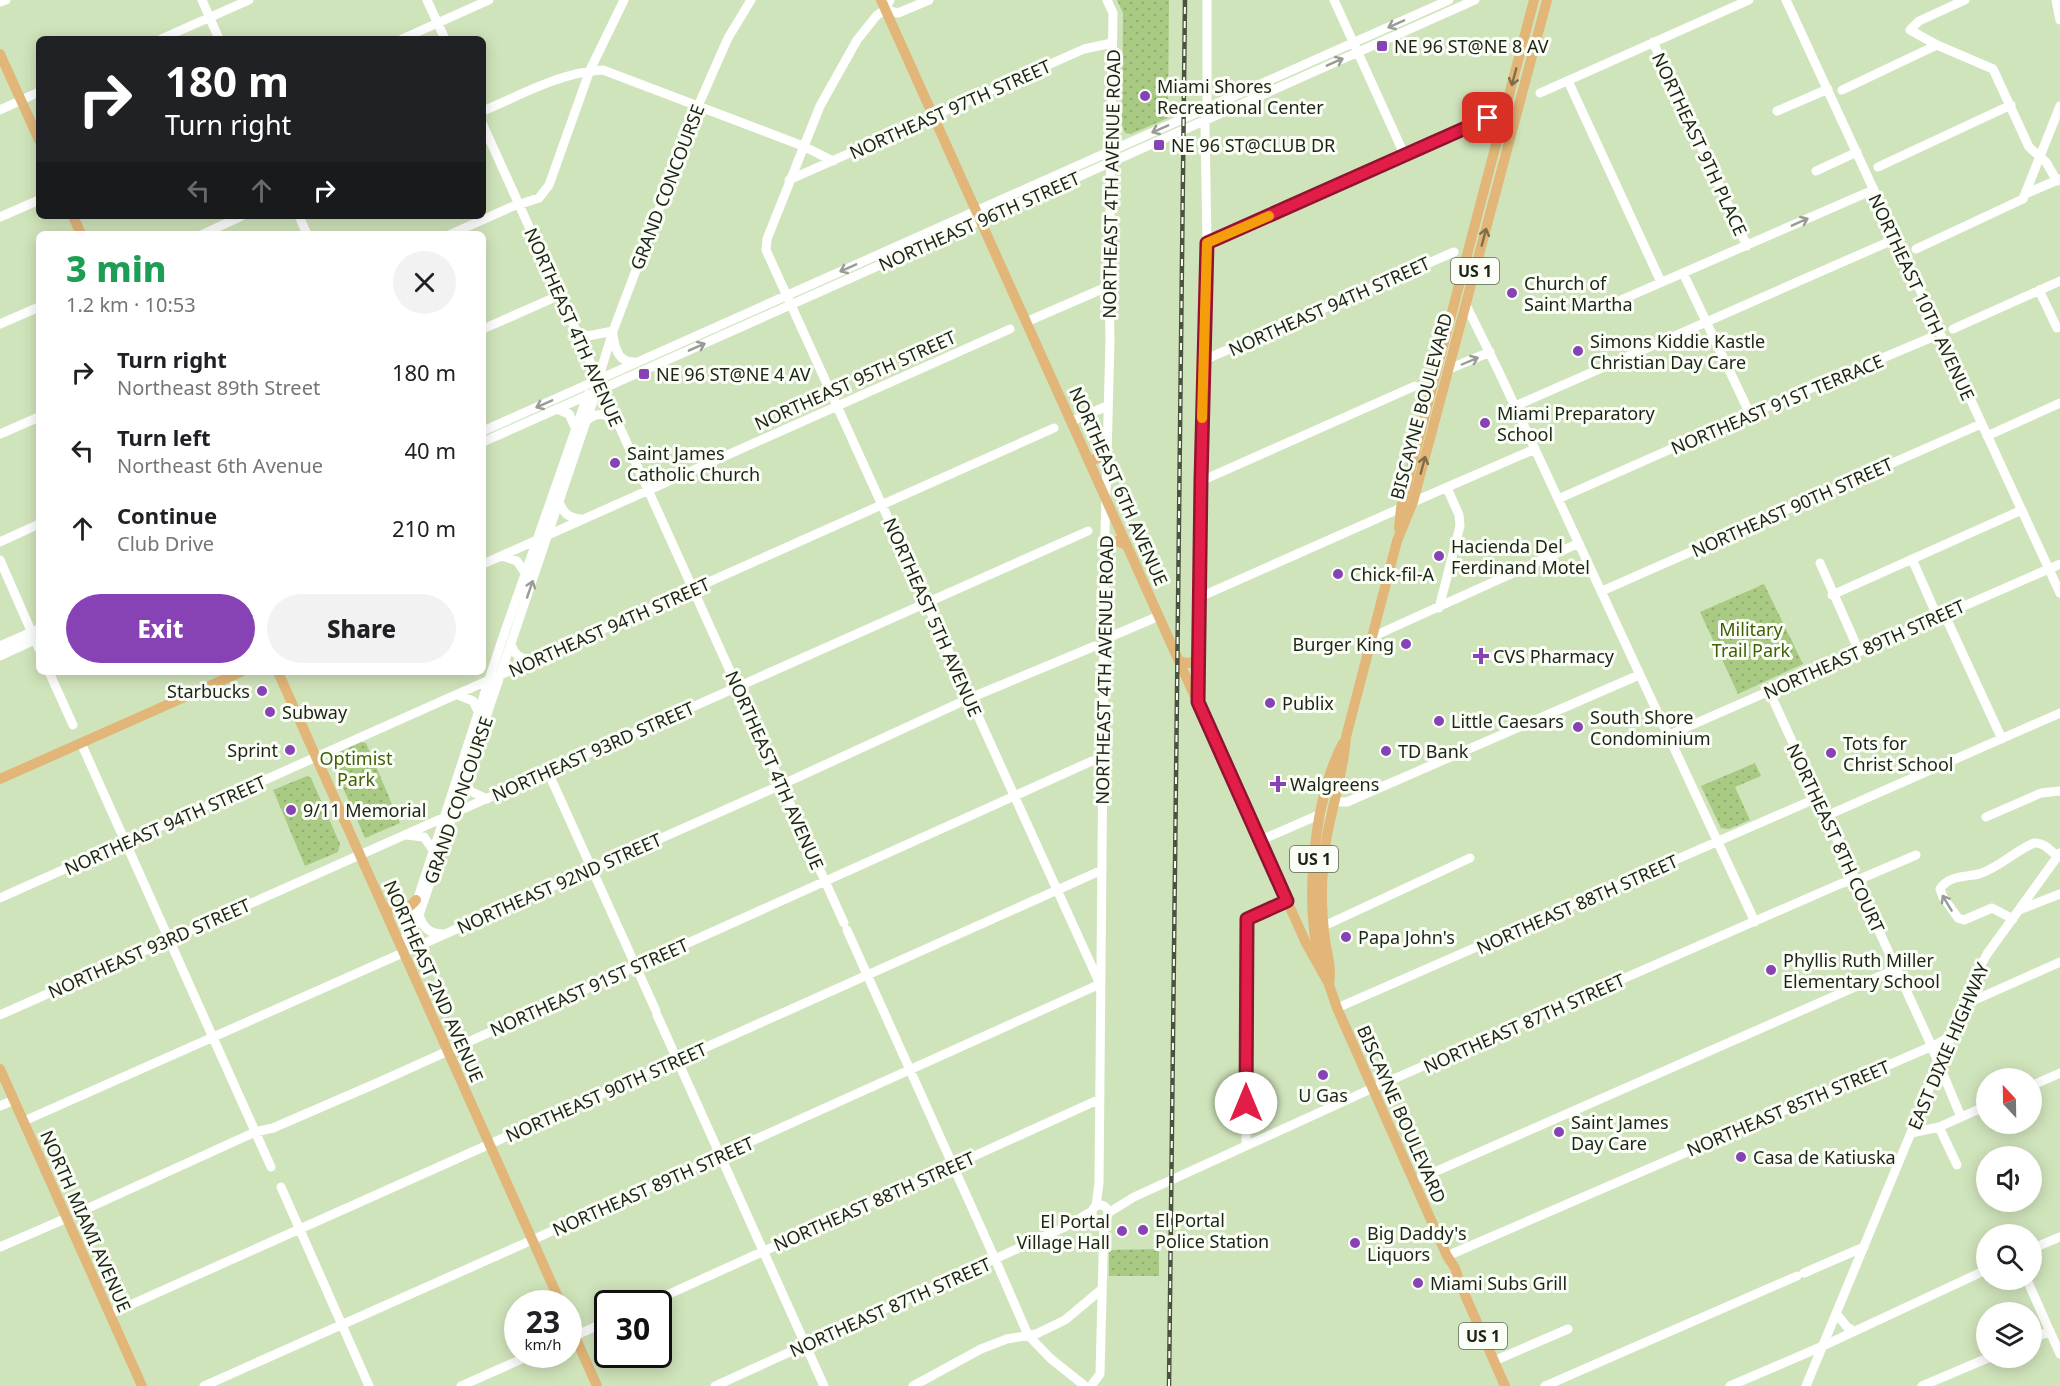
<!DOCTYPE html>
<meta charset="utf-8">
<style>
body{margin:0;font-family:"Noto Sans",sans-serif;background:#f2f2f2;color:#202124;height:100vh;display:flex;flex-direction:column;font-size:22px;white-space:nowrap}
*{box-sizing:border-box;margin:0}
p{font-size:20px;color:#757577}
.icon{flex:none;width:33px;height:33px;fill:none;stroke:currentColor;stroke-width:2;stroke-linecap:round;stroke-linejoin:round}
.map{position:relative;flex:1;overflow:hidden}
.panel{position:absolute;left:36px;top:231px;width:450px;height:444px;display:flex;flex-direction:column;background:#fff;border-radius:9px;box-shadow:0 3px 15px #0003}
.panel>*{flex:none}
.banner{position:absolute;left:36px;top:36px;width:450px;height:183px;border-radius:9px;box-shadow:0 3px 15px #0003;background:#202124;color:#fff;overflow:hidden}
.needle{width:39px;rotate:338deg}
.tools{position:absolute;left:1976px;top:1068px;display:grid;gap:12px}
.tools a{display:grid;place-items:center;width:66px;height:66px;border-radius:50%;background:#fff;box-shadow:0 3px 15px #0003;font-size:30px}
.speed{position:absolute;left:504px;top:1290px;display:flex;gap:12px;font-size:30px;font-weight:700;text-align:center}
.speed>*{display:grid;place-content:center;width:78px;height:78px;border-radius:50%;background:#fff;box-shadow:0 3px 15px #0003;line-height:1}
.speed small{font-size:15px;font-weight:400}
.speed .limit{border:3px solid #111;border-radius:9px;background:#fff;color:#111}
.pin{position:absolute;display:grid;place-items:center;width:51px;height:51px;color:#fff;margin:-26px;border-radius:12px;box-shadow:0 3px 9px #0006}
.me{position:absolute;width:66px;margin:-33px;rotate:0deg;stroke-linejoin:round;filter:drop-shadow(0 0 4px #0008)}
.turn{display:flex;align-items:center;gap:21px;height:126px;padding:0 30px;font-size:27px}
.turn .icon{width:78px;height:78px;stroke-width:2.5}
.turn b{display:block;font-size:42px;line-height:51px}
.lanes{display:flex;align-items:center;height:57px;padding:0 30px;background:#0003;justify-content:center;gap:30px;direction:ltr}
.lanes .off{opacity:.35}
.round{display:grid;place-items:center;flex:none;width:63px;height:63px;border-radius:32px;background:#f2f2f2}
.summary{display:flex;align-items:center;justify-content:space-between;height:102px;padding:0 30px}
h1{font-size:36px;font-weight:800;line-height:45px;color:#1e9e55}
.primary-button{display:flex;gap:12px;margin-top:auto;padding:12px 30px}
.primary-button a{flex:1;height:69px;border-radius:36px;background:#8742b5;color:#fff;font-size:24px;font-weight:800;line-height:69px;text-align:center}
.primary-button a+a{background:#f2f2f2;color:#202124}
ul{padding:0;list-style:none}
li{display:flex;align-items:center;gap:18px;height:78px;padding:0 30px}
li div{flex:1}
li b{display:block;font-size:22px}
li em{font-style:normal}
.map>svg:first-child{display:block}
.park{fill:url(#park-dots)}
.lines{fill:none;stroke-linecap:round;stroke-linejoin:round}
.minor{stroke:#fff;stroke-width:9}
.major{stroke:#e2b679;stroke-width:10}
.rail-casing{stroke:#49533e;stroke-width:4.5}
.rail{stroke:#fafef6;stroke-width:2;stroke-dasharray:7;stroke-linecap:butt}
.oneway{stroke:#999c96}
.oneway2{stroke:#806d47}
.route-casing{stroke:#92132f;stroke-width:15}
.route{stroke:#e11d48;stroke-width:10}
.slow{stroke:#f59e0b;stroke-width:10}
.poi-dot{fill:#8742b5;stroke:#fafef6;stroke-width:2}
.labels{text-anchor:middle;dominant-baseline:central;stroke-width:6;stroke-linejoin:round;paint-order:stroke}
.shield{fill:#fafef6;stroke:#5f6558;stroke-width:1.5}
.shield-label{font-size:16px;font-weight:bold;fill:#1d2415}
.poi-label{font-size:18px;fill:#1d2415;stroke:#fafef6;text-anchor:start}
.street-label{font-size:18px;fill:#1d2415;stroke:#fafef6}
.park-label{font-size:18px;fill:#406005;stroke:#fafef6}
</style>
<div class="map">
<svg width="2060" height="1386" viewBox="0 0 2060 1386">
<defs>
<pattern id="park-dots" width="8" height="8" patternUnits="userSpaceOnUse" patternTransform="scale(1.5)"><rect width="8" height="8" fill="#a9ca83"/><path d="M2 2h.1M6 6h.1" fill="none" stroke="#91ad70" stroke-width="1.8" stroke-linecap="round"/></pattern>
</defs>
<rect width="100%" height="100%" fill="#d0e4bb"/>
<path class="park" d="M1117 0H1169L1168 118 1131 134 1125 133 1122 124 1123 13Z
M1764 584 1803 664 1738 694 1700 612Z
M361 742 366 743 400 823 365 838 331 760 335 754Z
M1755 763 1761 776 1735 787 1750 820 1729 829 1721 828 1701 786Z
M307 776 311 778 340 844 338 852 305 866 273 790Z
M1159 1249V1276H1109V1250Z"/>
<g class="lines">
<path class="minor" d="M202 0 219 39
M427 0 445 39
M890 0 885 10 877 15 857 40 820 106 767 239 766 250 1099 982
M1334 0 1404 154
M1786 0 2060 593
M1965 0 1919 21 1910 30 1937 45 1993 69 2029 147 2046 162 2057 181
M2056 0 2060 20
M0 2 6 0
M885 10 898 13 929 0
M161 39 249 0
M402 39 489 0
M1653 42 1747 246
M1568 81 1661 282
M1842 90 1937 45
M1540 93 1749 0
M0 110 39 92
M483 111C521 95 561 72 603 70L803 146 833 161
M1777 111 1828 89
M483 125 844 923
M1878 167 2011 105
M1816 171 1857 152
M789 180 1084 49 1112 43
M2025 194 2060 106
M299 216 307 234
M0 217 39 200
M203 234 242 216
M451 234 511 207 539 198 549 185 590 70 624 0
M1207 243 1488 118
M1916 249 2023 199 2025 194 2060 179
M1683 273 1750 414
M2039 290 2057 328
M1621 300 1873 190
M1466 305 1499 372 1755 922
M1026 322 1109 286
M0 324 39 307
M483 329 560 295
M1953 329 2060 281
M576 331 588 336 613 331
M613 335C615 348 618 363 635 362
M1204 360 1454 252
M1449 369 1490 352
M1515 406 1886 243
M557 409 569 414 575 427
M586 421C597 412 605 413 617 421
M1072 421 1107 406
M483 431 1449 0
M0 434 39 417
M1987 436 2060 403
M483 442 1475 0
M1201 481 1415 386
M1558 499 1750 414 1930 338
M559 502C564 514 569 518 581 519
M1413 502 1535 449
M0 542 39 524
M502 556 517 561 525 573
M1912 559 1934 609 1947 620 2002 739
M0 560 39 649
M1820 563 1859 651
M483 564 1010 329
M1602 591 1981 424
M1832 595 2022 510
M1200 597 1401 508
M1439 608 1460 526 1459 515 1447 488
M1372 637 1579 543
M1105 639 1159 616
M511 644C515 657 522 659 535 661
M0 646 39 629
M0 656 39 638
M49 672 73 725
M1769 691 1928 1038 1961 1117
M458 695 473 701 479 713
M1199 702 1201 481 1207 243 1205 126 1207 101V0
M1669 735 2060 564
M81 743 271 1167
M548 772 656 1011
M465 778 470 791 487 799
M1334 802H1347L1639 675
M1826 816 2060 713
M1986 817 2041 793 2060 791
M407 835 424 837 433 850
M1261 840 1321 814
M0 898 1054 428
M2019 910 2060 894
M419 915C423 927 428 933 442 934
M2013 919 1992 908 1964 920 1958 918 1943 897 1940 889C1949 875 1966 877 1979 874 1998 868 2015 851 2034 843 2044 842 2051 851 2058 857
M1324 926 1470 858
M847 930 995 1259 1028 1335 1050 1358 1085 1386
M405 938 501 643 588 394
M403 952 419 915 596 392 598 380 613 331 698 106 728 38 751 0
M1967 998 1977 999 2060 962
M1337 1008 1817 798
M0 1015 1088 531
M657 1015 824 1386
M2031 1086 2060 1073
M0 1106 14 1100
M24 1121 781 785 970 698 1095 646
M1939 1127 1957 1165
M1911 1133 1939 1127 1986 1106
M1246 1145 1247 919 1287 901
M1414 1181 1896 969
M281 1187 369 1386
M1092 1213a8 8 0 1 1 16 0a8 8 0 1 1-16 0Z
M1096 1206 1099 1183 1105 533 1110 340 1109 286 1113 13 1107 0
M84 1210 255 1132 273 1128 377 1083 1092 761
M1108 1213 1134 1197 1373 1088 1840 884 1855 879H1860L1916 855
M0 1247 67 1218
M2031 1249 2060 1237
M1447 1256 1937 1044 1951 1036
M1804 1273 1864 1247
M2027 1280 2060 1354
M647 1304 1100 1099
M1836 1313 1847 1327 1854 1331
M110 1314 1102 870
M568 1339 608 1321
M2031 1339 2050 1331
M1494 1361 1568 1329
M204 1386 521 1245 1100 984
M461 1386 533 1354
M715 1386 1065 1227 1092 1211
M913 1386 981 1349 1007 1339 1036 1334 1065 1320 1102 1289
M1091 1386 1100 1374 1104 1219
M1545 1386 1797 1276
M1730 1386 1823 1346 1986 1270
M1806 1386 1978 971 1987 954 2060 853
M1922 1386 1988 1358"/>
<path class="major" d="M881 0 1306 943 1329 984
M0 54 39 140
M73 216 81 234
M1089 461 1107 455
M1399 528 1401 508 1422 426 1534 0
M1105 549 1111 543 1117 541 1127 545
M1180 662 1191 663 1199 657
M278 672 561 1304
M0 779 241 672
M383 906C397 913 406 912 416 900
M1321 965C1303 905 1314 798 1343 743
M1327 979 1337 1008 1447 1256 1455 1268 1461 1286 1505 1386
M1329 984C1332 968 1327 955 1325 939 1322 916 1321 892 1323 869 1325 824 1343 782 1346 737L1397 541 1413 502 1547 0
M0 1069 142 1386
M568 1321 597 1386"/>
<defs>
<path id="rail" d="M1169 1386 1185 0"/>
</defs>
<use href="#rail" class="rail-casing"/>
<use href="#rail" class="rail"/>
</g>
<defs><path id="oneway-shaft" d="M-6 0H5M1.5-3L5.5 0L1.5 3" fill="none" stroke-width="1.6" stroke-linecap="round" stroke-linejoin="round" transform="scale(1.5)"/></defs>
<g class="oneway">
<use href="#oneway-shaft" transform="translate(1396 24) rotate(156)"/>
<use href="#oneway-shaft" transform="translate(1335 62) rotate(-24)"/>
<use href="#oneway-shaft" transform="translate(1160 129) rotate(156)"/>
<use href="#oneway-shaft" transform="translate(1800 222) rotate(-24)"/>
<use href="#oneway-shaft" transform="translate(848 268) rotate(156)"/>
<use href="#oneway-shaft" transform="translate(697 347) rotate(-24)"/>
<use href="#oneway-shaft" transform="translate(1470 361) rotate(-23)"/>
<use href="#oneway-shaft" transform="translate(544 404) rotate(156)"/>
<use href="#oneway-shaft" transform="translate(530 589) rotate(-71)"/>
<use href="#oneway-shaft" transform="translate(1947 903) rotate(-121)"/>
</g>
<g class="oneway2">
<use href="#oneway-shaft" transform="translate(1514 77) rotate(105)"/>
<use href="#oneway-shaft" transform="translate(1484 237) rotate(-75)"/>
<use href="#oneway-shaft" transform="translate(1423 465) rotate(-75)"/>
</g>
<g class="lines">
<defs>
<path id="route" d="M1246 1103 1247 919 1287 901 1198 702 1201 480 1207 243 1488 118"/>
</defs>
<use href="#route" class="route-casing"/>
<use href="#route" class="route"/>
<path class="slow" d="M1202 418 1207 243 1269 216"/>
</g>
<g class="poi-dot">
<rect x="1376" y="40" width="12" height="12" rx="3"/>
<circle cx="1145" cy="96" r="6"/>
<rect x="1153" y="139" width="12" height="12" rx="3"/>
<circle cx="1512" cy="293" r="6"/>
<circle cx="1578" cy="351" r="6"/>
<rect x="638" y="368" width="12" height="12" rx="3"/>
<circle cx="1485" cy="423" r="6"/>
<circle cx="615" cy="463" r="6"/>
<circle cx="1439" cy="556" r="6"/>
<circle cx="1338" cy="574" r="6"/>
<circle cx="1406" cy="644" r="6"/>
<path d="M1478 647h6v6h6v6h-6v6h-6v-6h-6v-6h6z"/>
<circle cx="262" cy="691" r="6"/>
<circle cx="1270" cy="703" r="6"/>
<circle cx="270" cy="712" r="6"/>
<circle cx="1439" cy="721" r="6"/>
<circle cx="1578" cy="727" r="6"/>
<circle cx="290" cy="750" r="6"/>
<circle cx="1386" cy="751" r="6"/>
<circle cx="1831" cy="753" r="6"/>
<path d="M1275 775h6v6h6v6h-6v6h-6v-6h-6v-6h6z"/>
<circle cx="291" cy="810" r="6"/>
<circle cx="1346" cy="937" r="6"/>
<circle cx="1771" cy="970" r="6"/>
<circle cx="1323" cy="1075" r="6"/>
<circle cx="1559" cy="1132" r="6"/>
<circle cx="1741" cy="1157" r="6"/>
<circle cx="1143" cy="1230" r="6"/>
<circle cx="1122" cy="1231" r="6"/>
<circle cx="1355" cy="1243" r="6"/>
<circle cx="1418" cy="1283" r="6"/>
</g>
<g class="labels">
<g class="shield">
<rect x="1451" y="258" width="48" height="26" rx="4.5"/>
<rect x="1290" y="846" width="48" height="26" rx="4.5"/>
<rect x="1459" y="1323" width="48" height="26" rx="4.5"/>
</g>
<g class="shield-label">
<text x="1475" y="271">US 1</text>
<text x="1314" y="859">US 1</text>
<text x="1483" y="1336">US 1</text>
</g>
<g class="poi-label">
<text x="1394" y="46">NE 96 ST@NE 8 AV</text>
<text x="1157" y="86">Miami Shores<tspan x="1157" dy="21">Recreational Center</tspan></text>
<text x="1171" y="145">NE 96 ST@CLUB DR</text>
<text x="1524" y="283">Church of<tspan x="1524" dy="21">Saint Martha</tspan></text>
<text x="1590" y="341">Simons Kiddie Kastle<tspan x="1590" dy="21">Christian Day Care</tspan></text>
<text x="656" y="374">NE 96 ST@NE 4 AV</text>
<text x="1497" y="413">Miami Preparatory<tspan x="1497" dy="21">School</tspan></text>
<text x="627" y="453">Saint James<tspan x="627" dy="21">Catholic Church</tspan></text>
<text x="1451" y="546">Hacienda Del<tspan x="1451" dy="21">Ferdinand Motel</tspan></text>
<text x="1350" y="574">Chick-fil-A</text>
<text x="1394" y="644" text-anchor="end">Burger King</text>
<text x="1493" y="656">CVS Pharmacy</text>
<text x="250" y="691" text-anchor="end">Starbucks</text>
<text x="1282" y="703">Publix</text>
<text x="282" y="712">Subway</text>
<text x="1590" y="717">South Shore<tspan x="1590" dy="21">Condominium</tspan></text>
<text x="1451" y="721">Little Caesars</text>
<text x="1843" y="743">Tots for<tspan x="1843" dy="21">Christ School</tspan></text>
<text x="278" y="750" text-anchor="end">Sprint</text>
<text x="1398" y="751">TD Bank</text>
<text x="1290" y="784">Walgreens</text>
<text x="303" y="810">9/11 Memorial</text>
<text x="1358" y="937">Papa John's</text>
<text x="1783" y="960">Phyllis Ruth Miller<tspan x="1783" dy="21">Elementary School</tspan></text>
<text x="1323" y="1095" text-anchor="middle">U Gas</text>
<text x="1571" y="1122">Saint James<tspan x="1571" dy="21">Day Care</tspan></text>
<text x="1753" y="1157">Casa de Katiuska</text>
<text x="1155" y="1220">El Portal<tspan x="1155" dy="21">Police Station</tspan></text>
<text x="1110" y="1221" text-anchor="end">El Portal<tspan x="1110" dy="21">Village Hall</tspan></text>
<text x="1367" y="1233">Big Daddy's<tspan x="1367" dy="21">Liquors</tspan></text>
<text x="1430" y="1283">Miami Subs Grill</text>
</g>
<g class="street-label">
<text transform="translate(950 109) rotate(-24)">NORTHEAST 97TH STREET</text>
<text transform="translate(1700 144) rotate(65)">NORTHEAST 9TH PLACE</text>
<text transform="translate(1111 184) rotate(-89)">NORTHEAST 4TH AVENUE ROAD</text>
<text transform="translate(667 187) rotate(-69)">GRAND CONCOURSE</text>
<text transform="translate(979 221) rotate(-24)">NORTHEAST 96TH STREET</text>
<text transform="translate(1922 297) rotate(65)">NORTHEAST 10TH AVENUE</text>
<text transform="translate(1329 306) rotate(-24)">NORTHEAST 94TH STREET</text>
<text transform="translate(574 327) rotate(66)">NORTHEAST 4TH AVENUE</text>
<text transform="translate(855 380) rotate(-24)">NORTHEAST 95TH STREET</text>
<text transform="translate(1777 404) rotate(-23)">NORTHEAST 91ST TERRACE</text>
<text transform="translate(1421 406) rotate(-75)">BISCAYNE BOULEVARD</text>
<text transform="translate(1119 486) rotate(66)">NORTHEAST 6TH AVENUE</text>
<text transform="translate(1792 507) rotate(-24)">NORTHEAST 90TH STREET</text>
<text transform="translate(933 617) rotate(66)">NORTHEAST 5TH AVENUE</text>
<text transform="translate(609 627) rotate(-24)">NORTHEAST 94TH STREET</text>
<text transform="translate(1864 649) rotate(-24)">NORTHEAST 89TH STREET</text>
<text transform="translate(1104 670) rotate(-89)">NORTHEAST 4TH AVENUE ROAD</text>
<text transform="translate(593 751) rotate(-24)">NORTHEAST 93RD STREET</text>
<text transform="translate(775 770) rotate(66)">NORTHEAST 4TH AVENUE</text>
<text transform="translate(458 800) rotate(-71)">GRAND CONCOURSE</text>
<text transform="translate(165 825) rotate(-24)">NORTHEAST 94TH STREET</text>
<text transform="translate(1836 838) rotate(65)">NORTHEAST 8TH COURT</text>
<text transform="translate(559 883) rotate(-24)">NORTHEAST 92ND STREET</text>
<text transform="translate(1577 904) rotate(-24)">NORTHEAST 88TH STREET</text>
<text transform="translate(149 948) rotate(-24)">NORTHEAST 93RD STREET</text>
<text transform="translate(434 981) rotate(66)">NORTHEAST 2ND AVENUE</text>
<text transform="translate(589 987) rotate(-24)">NORTHEAST 91ST STREET</text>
<text transform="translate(1524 1023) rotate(-24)">NORTHEAST 87TH STREET</text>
<text transform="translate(1948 1046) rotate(-67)">EAST DIXIE HIGHWAY</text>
<text transform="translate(606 1092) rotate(-24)">NORTHEAST 90TH STREET</text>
<text transform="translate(1788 1108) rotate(-23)">NORTHEAST 85TH STREET</text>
<text transform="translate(1402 1114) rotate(66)">BISCAYNE BOULEVARD</text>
<text transform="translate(653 1186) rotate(-24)">NORTHEAST 89TH STREET</text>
<text transform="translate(874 1201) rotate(-24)">NORTHEAST 88TH STREET</text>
<text transform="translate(86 1221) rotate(66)">NORTH MIAMI AVENUE</text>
<text transform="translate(890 1307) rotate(-24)">NORTHEAST 87TH STREET</text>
</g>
<g class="park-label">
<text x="1751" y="629">Military<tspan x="1751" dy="21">Trail Park</tspan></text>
<text x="356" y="758">Optimist<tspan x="356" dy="21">Park</tspan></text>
</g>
</g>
</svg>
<div class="tools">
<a><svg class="needle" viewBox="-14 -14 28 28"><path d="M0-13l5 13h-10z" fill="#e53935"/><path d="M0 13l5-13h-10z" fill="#757577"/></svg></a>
<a><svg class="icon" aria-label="sound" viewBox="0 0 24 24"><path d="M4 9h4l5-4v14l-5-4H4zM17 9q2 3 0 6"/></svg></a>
<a><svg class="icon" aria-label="search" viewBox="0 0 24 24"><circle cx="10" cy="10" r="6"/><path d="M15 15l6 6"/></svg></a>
<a><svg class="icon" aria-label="layers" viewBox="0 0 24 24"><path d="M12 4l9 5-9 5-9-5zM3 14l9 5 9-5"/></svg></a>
</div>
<div class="speed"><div>23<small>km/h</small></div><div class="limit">30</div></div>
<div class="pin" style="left:1488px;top:118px;background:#d93025"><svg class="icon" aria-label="arrive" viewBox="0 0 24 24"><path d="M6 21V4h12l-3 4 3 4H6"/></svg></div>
<svg class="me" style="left:1246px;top:1103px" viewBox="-20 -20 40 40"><circle r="19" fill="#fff"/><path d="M0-13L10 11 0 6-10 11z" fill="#e11d48"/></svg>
<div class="banner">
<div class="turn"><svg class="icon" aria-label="right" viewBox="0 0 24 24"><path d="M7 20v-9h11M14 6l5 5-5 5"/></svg><div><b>180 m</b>Turn right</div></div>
<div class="lanes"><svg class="icon off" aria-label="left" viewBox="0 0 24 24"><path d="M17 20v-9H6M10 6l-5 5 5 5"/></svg><svg class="icon off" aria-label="ahead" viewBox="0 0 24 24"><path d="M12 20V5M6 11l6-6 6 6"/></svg><svg class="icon" aria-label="right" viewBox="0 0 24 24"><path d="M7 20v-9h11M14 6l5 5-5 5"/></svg></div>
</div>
<section class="panel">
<div class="summary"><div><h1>3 min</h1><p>1.2 km · 10:53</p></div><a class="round"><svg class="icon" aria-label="close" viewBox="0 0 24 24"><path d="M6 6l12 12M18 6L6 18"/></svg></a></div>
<ul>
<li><svg class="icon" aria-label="right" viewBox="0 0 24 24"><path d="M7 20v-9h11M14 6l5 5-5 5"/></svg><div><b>Turn right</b><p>Northeast 89th Street</p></div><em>180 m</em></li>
<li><svg class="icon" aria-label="left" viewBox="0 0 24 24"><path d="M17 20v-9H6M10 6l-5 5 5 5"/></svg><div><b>Turn left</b><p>Northeast 6th Avenue</p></div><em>40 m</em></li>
<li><svg class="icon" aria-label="ahead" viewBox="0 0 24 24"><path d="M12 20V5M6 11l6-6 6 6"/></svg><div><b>Continue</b><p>Club Drive</p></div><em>210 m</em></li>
</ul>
<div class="primary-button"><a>Exit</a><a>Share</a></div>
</section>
</div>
